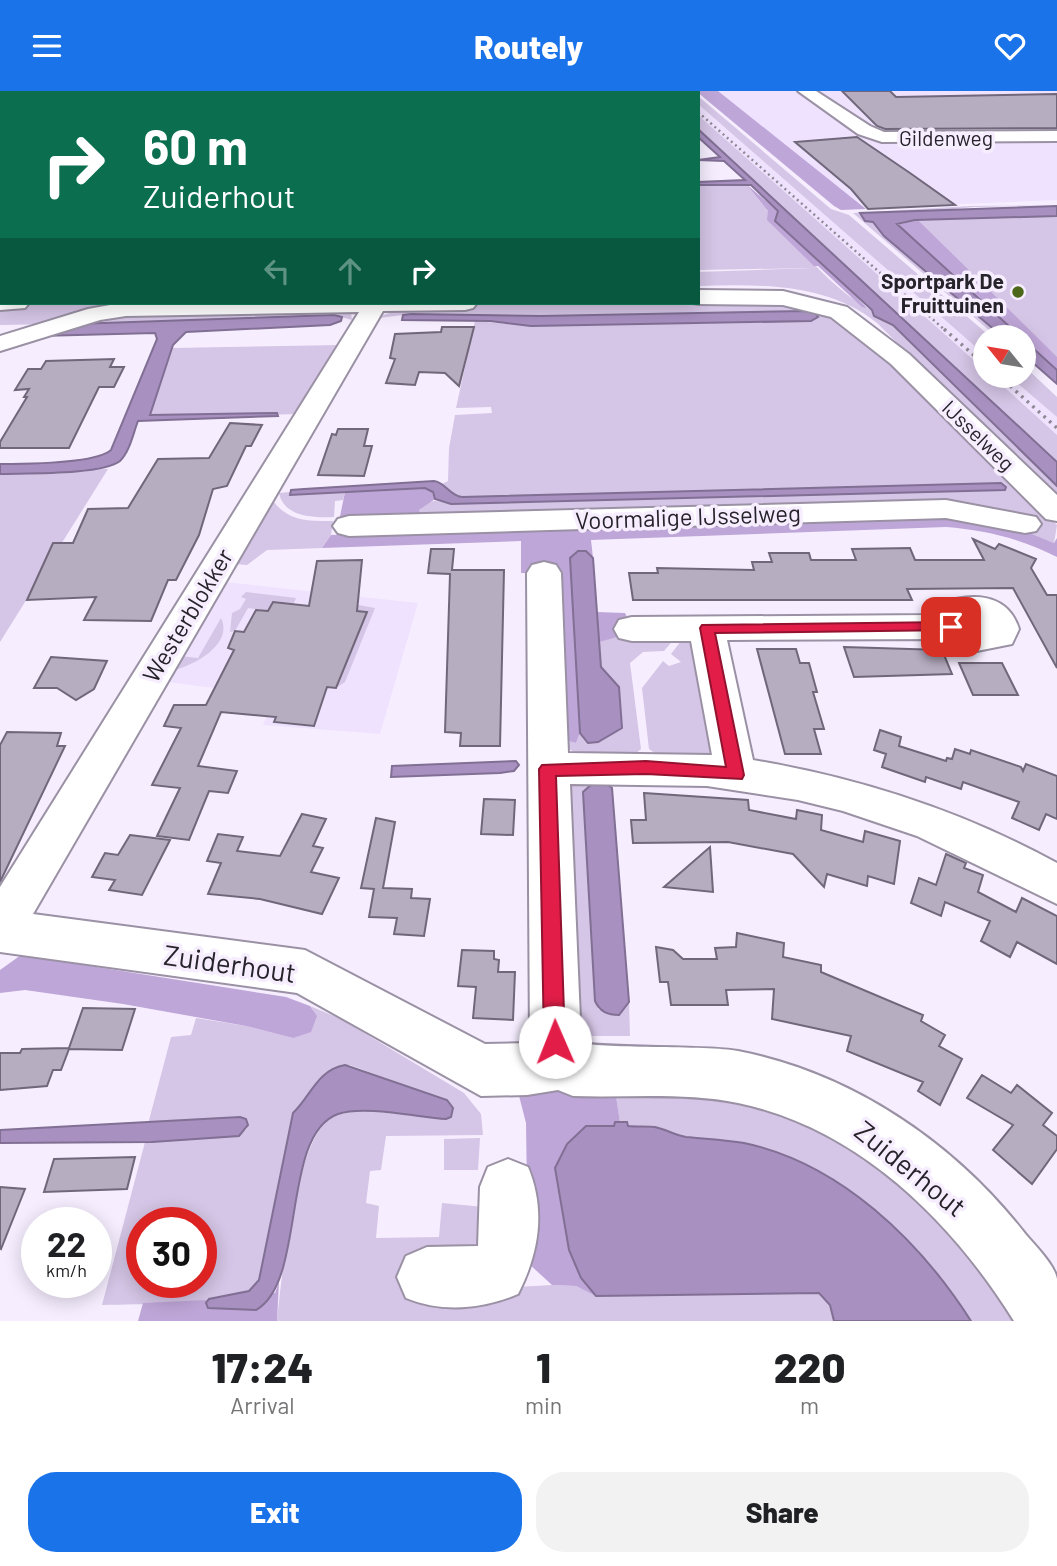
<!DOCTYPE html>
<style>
body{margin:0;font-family:Barlow,sans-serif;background:#f2f2f2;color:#202124;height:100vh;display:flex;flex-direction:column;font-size:26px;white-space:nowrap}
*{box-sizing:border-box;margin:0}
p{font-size:23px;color:#757577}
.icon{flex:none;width:38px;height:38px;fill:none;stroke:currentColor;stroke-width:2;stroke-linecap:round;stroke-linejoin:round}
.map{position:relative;height:1230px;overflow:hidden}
.sheet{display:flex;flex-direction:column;background:#fff;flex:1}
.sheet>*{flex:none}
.hud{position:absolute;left:0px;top:0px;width:700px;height:214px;box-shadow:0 4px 18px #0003;background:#0b6e4f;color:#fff;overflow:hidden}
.needle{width:46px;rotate:300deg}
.fabs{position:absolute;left:973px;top:234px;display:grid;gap:14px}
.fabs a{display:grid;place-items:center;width:63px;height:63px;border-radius:50%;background:#fff;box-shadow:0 4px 18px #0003;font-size:35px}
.speed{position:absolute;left:21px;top:1116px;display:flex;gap:14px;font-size:35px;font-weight:700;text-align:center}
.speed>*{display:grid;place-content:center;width:91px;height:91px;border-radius:50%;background:#fff;box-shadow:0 4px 18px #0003;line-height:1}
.speed small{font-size:18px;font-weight:400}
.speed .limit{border:10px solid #d22;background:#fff;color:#111}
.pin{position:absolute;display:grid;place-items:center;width:60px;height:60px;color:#fff;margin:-30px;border-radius:14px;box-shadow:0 4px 10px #0006}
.me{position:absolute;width:77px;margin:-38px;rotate:359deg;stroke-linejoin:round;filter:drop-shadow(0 0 5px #0008)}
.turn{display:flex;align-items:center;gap:24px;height:147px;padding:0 28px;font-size:32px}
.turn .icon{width:91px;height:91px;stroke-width:2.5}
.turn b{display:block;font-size:49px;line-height:60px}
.lanes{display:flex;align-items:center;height:66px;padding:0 28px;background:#0003;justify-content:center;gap:35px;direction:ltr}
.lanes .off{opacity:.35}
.eta{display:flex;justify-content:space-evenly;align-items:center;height:119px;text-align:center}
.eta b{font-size:42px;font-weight:800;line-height:49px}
.cta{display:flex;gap:14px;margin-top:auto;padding:14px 28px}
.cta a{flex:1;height:80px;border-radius:28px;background:#1a73e8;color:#fff;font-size:28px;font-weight:800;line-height:80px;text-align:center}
.cta a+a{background:#f2f2f2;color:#202124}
header{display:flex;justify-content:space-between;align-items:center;height:91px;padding:0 28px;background:#1a73e8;color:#fff;font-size:32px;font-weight:800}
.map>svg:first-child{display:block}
.built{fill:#efe2fe}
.green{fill:#d5c5e6;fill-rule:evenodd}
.forest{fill:#bfa6d8}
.water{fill:#a890c1;stroke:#816f94;stroke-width:2}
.building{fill:#b7adc1;stroke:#70677a;stroke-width:2}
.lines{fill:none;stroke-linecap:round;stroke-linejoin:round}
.minor-casing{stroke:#9a91a4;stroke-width:4}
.minor{fill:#fff;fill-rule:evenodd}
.rail-far1{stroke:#8f8995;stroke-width:2.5;stroke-dasharray:2 3.5;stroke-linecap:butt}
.rail{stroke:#8f8995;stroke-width:3.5;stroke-dasharray:2.5 5;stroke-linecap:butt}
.route{fill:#e11d48;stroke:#92132f;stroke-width:2}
.poi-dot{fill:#4c6719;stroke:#f6eeff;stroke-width:2.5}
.labels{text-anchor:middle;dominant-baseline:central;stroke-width:7;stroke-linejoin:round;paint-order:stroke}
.far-street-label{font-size:21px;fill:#26232a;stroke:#f6eeff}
.far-poi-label{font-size:21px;font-weight:bold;fill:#26232a;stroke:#f6eeff;text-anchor:end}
.street-label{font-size:24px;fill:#26232a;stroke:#f6eeff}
.near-street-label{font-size:28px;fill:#26232a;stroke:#f6eeff}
</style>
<header><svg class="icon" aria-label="menu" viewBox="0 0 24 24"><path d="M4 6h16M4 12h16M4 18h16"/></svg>Routely<svg class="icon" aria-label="heart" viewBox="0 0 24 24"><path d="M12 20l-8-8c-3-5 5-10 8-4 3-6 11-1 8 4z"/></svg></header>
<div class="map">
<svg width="1057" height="1230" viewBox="0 0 1057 1230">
<rect width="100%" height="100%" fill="#f6eeff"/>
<path class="built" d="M711 0H1057V109L866 117Z
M698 13 985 264V279L698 24Z
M992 285H1009L1057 326V344Z
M225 491 418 512 380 643 263 634 275 605 167 591Z"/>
<path class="green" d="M698 5 831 118 849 124 992 247H985V264L698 13Z
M698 24 985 279V285H992L1057 344V371C936 260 819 149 698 38Z
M746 93C780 134 826 197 873 220L874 225 892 234 1057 395V410L877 232C827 192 760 193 698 195V181L813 177 698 179V94Z
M1057 114 974 116 861 127 873 130 884 145 1004 247H998L853 122 971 115Z
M1057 125V269L918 129Z
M750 207 827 220 541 225 411 223 379 227C408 203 645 214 697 212 715 211 732 208 750 207Z
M110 212H256L128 215 56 233 0 234V214Z
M351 221 352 229 334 224 74 233 109 223Z
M816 224H835L853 234 1057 434 1054 452 1025 440 1031 429 423 427 419 419C431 407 435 409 451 413L1005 398 462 406 450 402 442 393 448 390 449 357 455 324 492 322 491 316 456 317 475 230 531 235 810 230Z
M339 254 297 323 149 327 173 257Z
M1024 275 1057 306V326L1009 285H1024Z
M108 378 0 551V381Z
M290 401 291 404 345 401 343 409 335 410 334 426C313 427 284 426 279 402Z
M272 408C287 431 309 430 333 430L331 444 322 457 267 459 247 474 235 473Z
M246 501 296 507 293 514 272 511 268 520 248 517 235 540 230 541 232 522 240 518 246 508 241 506Z
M341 511 375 517 345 591 336 597 366 521 337 518Z
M221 527C234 554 192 575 172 580L180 565 198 567Z
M620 543 676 546 664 560 643 561 630 572 641 658 634 664C615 664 569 672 564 649L576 652 580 642 582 645 619 597 601 576 599 551Z
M681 550 697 554 712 662 706 666 658 664 649 658 642 597 663 570 669 575 681 571 671 563Z
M611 684 612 697 604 694 598 918C609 923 623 925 629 911L630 945H569L563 693Z
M310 915 341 928 464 1002 481 1023 483 1044 386 1045 381 1079 370 1080 366 1112 379 1115 376 1147 439 1146 442 1112 484 1116 491 1147 416 1202 552 1194 576 1195 597 1205 819 1202 830 1214 834 1230H277C281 1189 296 1048 331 1027 351 1015 419 1013 446 1009L350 974C319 977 314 1003 293 1022L261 1184C259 1191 254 1197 247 1200 216 1214 139 1213 102 1214L145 1051 238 1045 247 1038 248 1034 240 1026 148 1033 171 946 191 944 196 927 246 935 293 947 313 919ZM142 1132H201V1192H142Z
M614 992H700L869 1052 1036 1230H971C920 1150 840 1072 744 1052 724 1048 705 1048 685 1046 675 1044 665 1038 654 1036 646 1035 636 1036 627 1035V1031H620Z
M480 1047 478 1079H444V1048Z"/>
<path class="forest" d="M696 0H718L866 118 841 119 834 115Z
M746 93 778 120V125L867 217 862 216 818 175H814L767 129 768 120Z
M918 129 1057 266V279L897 134Z
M420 396 431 399 435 408 419 419 423 427 339 430 345 401Z
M942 426 1025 440 1054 452 1057 447V466C1022 448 985 439 946 436L591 449 593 467 578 460 570 467 580 642 576 652 564 649 528 482H521V450L322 457 331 444Z
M597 521 625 522 627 526 619 532 617 546 599 551Z
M21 864 286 906 310 915 317 925 311 941 293 947 246 935 123 913 25 899 0 902V879Z
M614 992 620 1031H615L581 1187 596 1205 576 1195 552 1194 528 1172 526 1032 516 993Z
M279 1191 277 1230H138L143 1212 207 1209 206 1212 275 1202Z"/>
<path class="water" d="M698 38C819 149 936 260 1057 371V395L893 234 874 225 872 219 775 130 778 120 751 94H698V91L745 89 724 70 698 69 720 66 698 46Z
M1057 115V125L915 129 897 133 1022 247H1004L884 145 873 131 865 130 860 122Z
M805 220 815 222 818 226 811 230 531 235 490 230 402 229 403 224 411 223 541 225Z
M334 224 342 226 341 230 330 234 186 241 173 254 150 324 277 322 278 325 138 330C133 343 130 360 120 370 103 384 24 382 0 383V373C23 373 95 373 111 359L157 248 155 242 39 245 74 233Z
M1024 249 1057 279V293L1024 264Z
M434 390C445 391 449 404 462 406L1001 392 1006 396 1005 399 451 413 435 408 433 401 425 397 290 404 291 399 304 398Z
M578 460H586L593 467 601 576 619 596 622 637 598 651 588 652 580 642 570 467Z
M516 670 519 674 514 680 500 682 391 686 392 675Z
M603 690 612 697 629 911 619 924C608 924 600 921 595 910L583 701 592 693Z
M345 974 447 1009 453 1017 451 1026 446 1028C417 1026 364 1014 338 1023 280 1044 307 1191 256 1219L208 1217 206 1212 209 1208 249 1200 259 1189 293 1022C311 1005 317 979 345 974Z
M240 1026 246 1028 248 1034 239 1045 152 1051 0 1052V1039Z
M615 1031H627L628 1035C637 1036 646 1035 655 1036 665 1038 675 1044 686 1046 705 1048 725 1049 744 1052 840 1072 920 1150 971 1230H834L830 1214 819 1202 596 1205 581 1187 569 1159 555 1077 567 1053 586 1035H614Z"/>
<path class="building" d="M842 0H890L896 6 1057 3V37L885 38 877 35Z
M857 46 910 82 955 114 868 118 851 98 795 51Z
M442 236H474L459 295 445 282 419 281 415 294 386 292 395 268 390 267 395 243 441 241Z
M114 268 110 276H124L114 296H99L69 357H0V351L27 306H24L29 298 15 299 28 278H41L46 270Z
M230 332 262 334 251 355H246L227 395 213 398 199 444 176 489H168L151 530 84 529 96 506 27 509 53 452H73L88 418 128 417 158 368 209 367Z
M338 338H368L364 355H372L364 385 318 384 332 343 336 344Z
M973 448 995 458 999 453 1036 468 1031 477 1047 504H1057V577L1013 497 907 498 912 509H633L629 482H658L657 477 754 479 752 471H772L769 462H809L811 469H856L852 458 910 457 915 469H984Z
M431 458H454L452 479H504L500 655H460L461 642 445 641 450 483 428 482Z
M362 469 357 520 367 521 336 597 327 596 314 635 274 631 276 626 221 621 198 675 237 680 228 702 209 700 189 749 157 745 180 697 152 694 181 637 164 635 174 614H206L234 559 228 557 235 540 244 541 256 519 268 520 273 511 309 515 317 470Z
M844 556 942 559 952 583 854 586Z
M757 558H796L800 572H809L817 601H813L824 638H814L821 663H785Z
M51 566 107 570 94 598 76 609 57 597H34Z
M959 572H1002L1018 604H973Z
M880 639 901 646 899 655 946 670 947 667 952 668 955 658 970 663 971 659 1021 676 1023 680 1026 673 1057 685V728L1046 723 1039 739 1012 727 1019 711 963 691 961 698 926 686 925 691 882 676 886 663 874 659Z
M7 641 61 642 57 655H65L0 791V654Z
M644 702 748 709 749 719 796 728 797 719 822 724 821 739 863 751 865 740 900 750 894 793 868 785 867 795 827 783 824 796 793 763 728 751 633 752 631 729H646Z
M484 708 515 709 513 744 481 743Z
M302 723 326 728 313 755 323 757 311 781 339 787 322 823 260 808 208 803 221 772 207 770 218 743 243 746 237 760 280 765Z
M376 727 395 731 383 797 412 798 411 807 430 808 424 845 394 843 397 827 369 826 374 798 361 797Z
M130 744 170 749 142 804 109 799 115 789 92 786 105 762 118 764Z
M710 756 713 801 664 796Z
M946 763 966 772 964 777 983 784 978 801 1016 821 1022 807 1057 825V873L1017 851 1010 866 981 850 990 830 945 811 941 825 911 812 919 787 936 794Z
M737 842 784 852 783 866 821 874V881L923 924 921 930 945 944 939 955 962 968 940 1014 918 1000 923 991 847 960 851 945 772 928 774 898 726 899 728 914H671L668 891H660L656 856 673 859 683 868H717L715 857 736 856Z
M462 859 494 860V868L499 869 498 881H515L513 929 473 927 476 896 458 895Z
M83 917 135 918 122 959 69 958 61 979H53L47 995 0 999V962H20L22 958 69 957Z
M982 984 1011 1002 1017 994 1052 1022 1043 1034 1057 1045V1058L1032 1093 993 1059 1013 1034 967 1007Z
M135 1066 127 1098 44 1101 54 1068Z
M0 1096 25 1098 1 1158 0 1157Z"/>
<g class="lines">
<defs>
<path id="minor" d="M506 0H522L506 2Z
M798 0H816L870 35 884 41 1057 40V50L882 51 858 43Z
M698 199 783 200 847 216 909 263 1057 404V430L1046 428 891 273 831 226 783 214 698 213 693 212H698Z
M0 205 2 212H29L25 217 0 219Z
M121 212H477L473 217 465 219 383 220 33 823 305 859 485 953 530 952 527 482 532 474 544 471 556 474 561 482 568 662 712 664 691 550H632L619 547 614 538 619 529 632 526 933 524 939 513C969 502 1007 500 1019 538L1012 553 977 560 946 548 727 549 753 669C860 687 962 720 1057 772V813L917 745 843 720 798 709 707 695 570 693 581 951C591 958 710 954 738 960 851 982 952 1050 1023 1140 1033 1153 1054 1172 1057 1188 1057 1200 1057 1217 1057 1230H1014C951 1129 858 1037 738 1012 684 1001 627 1007 573 1005L558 999 527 1004 481 1005 297 902 0 861V796L359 221 126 225 100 229 0 260V245L88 218ZM969 527 982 535 969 530Z
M946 409 1036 426 1041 433 1036 440 1025 442 946 427 349 445 338 442 333 435 338 428 349 425Z
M508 1068 528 1076C546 1119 539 1162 518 1203 483 1218 442 1222 406 1207L397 1186 406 1165 427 1156 478 1155 480 1096 488 1076Z"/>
</defs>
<use href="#minor" class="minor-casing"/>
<use href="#minor" class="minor"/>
<path class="rail-far1" d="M675 0 677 2
M698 21 946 240"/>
<path class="rail" d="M944 238 985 274
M999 285 1057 337"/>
</g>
<path class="route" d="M951 531 956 532V539L715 542 744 684 742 688 646 683 556 685 565 951 562 959 555 962 547 959 544 951 539 678 542 674 646 670 726 676 700 537 702 534Z"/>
<circle class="poi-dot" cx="1018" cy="201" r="7"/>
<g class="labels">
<g class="far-street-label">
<text x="946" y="46">Gildenweg</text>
<text transform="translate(979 344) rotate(44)">IJsselweg</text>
</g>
<g class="far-poi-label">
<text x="1004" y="189">Sportpark De<tspan x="1004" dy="24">Fruittuinen</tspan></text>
</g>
<g class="street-label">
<text transform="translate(688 425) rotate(-2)">Voormalige IJsselweg</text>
<text transform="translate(187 524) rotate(-59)">Westerblokker</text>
</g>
<g class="near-street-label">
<text transform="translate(230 872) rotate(8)">Zuiderhout</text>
<text transform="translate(911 1077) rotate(39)">Zuiderhout</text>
</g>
</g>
</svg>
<div class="fabs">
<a><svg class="needle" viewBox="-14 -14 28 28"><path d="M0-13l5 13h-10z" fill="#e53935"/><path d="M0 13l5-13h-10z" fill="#757577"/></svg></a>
</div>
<div class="speed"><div>22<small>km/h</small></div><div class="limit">30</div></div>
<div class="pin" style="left:951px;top:536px;background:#d93025"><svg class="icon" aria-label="arrive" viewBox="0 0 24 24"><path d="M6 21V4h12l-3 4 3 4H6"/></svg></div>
<svg class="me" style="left:555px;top:951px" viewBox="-20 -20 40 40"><circle r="19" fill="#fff"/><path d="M0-13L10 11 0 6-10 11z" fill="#e11d48"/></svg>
<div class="hud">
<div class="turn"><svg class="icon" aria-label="right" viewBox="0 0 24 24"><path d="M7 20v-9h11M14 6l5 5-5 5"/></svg><div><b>60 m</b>Zuiderhout</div></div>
<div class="lanes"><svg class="icon off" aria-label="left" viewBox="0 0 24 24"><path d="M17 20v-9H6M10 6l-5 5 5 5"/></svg><svg class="icon off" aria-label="ahead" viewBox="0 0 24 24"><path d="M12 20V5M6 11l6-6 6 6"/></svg><svg class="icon" aria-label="right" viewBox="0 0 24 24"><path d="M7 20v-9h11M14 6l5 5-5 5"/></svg></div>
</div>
</div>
<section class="sheet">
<div class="eta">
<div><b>17:24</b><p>Arrival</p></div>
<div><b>1</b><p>min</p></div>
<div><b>220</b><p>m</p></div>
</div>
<div class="cta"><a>Exit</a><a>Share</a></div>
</section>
